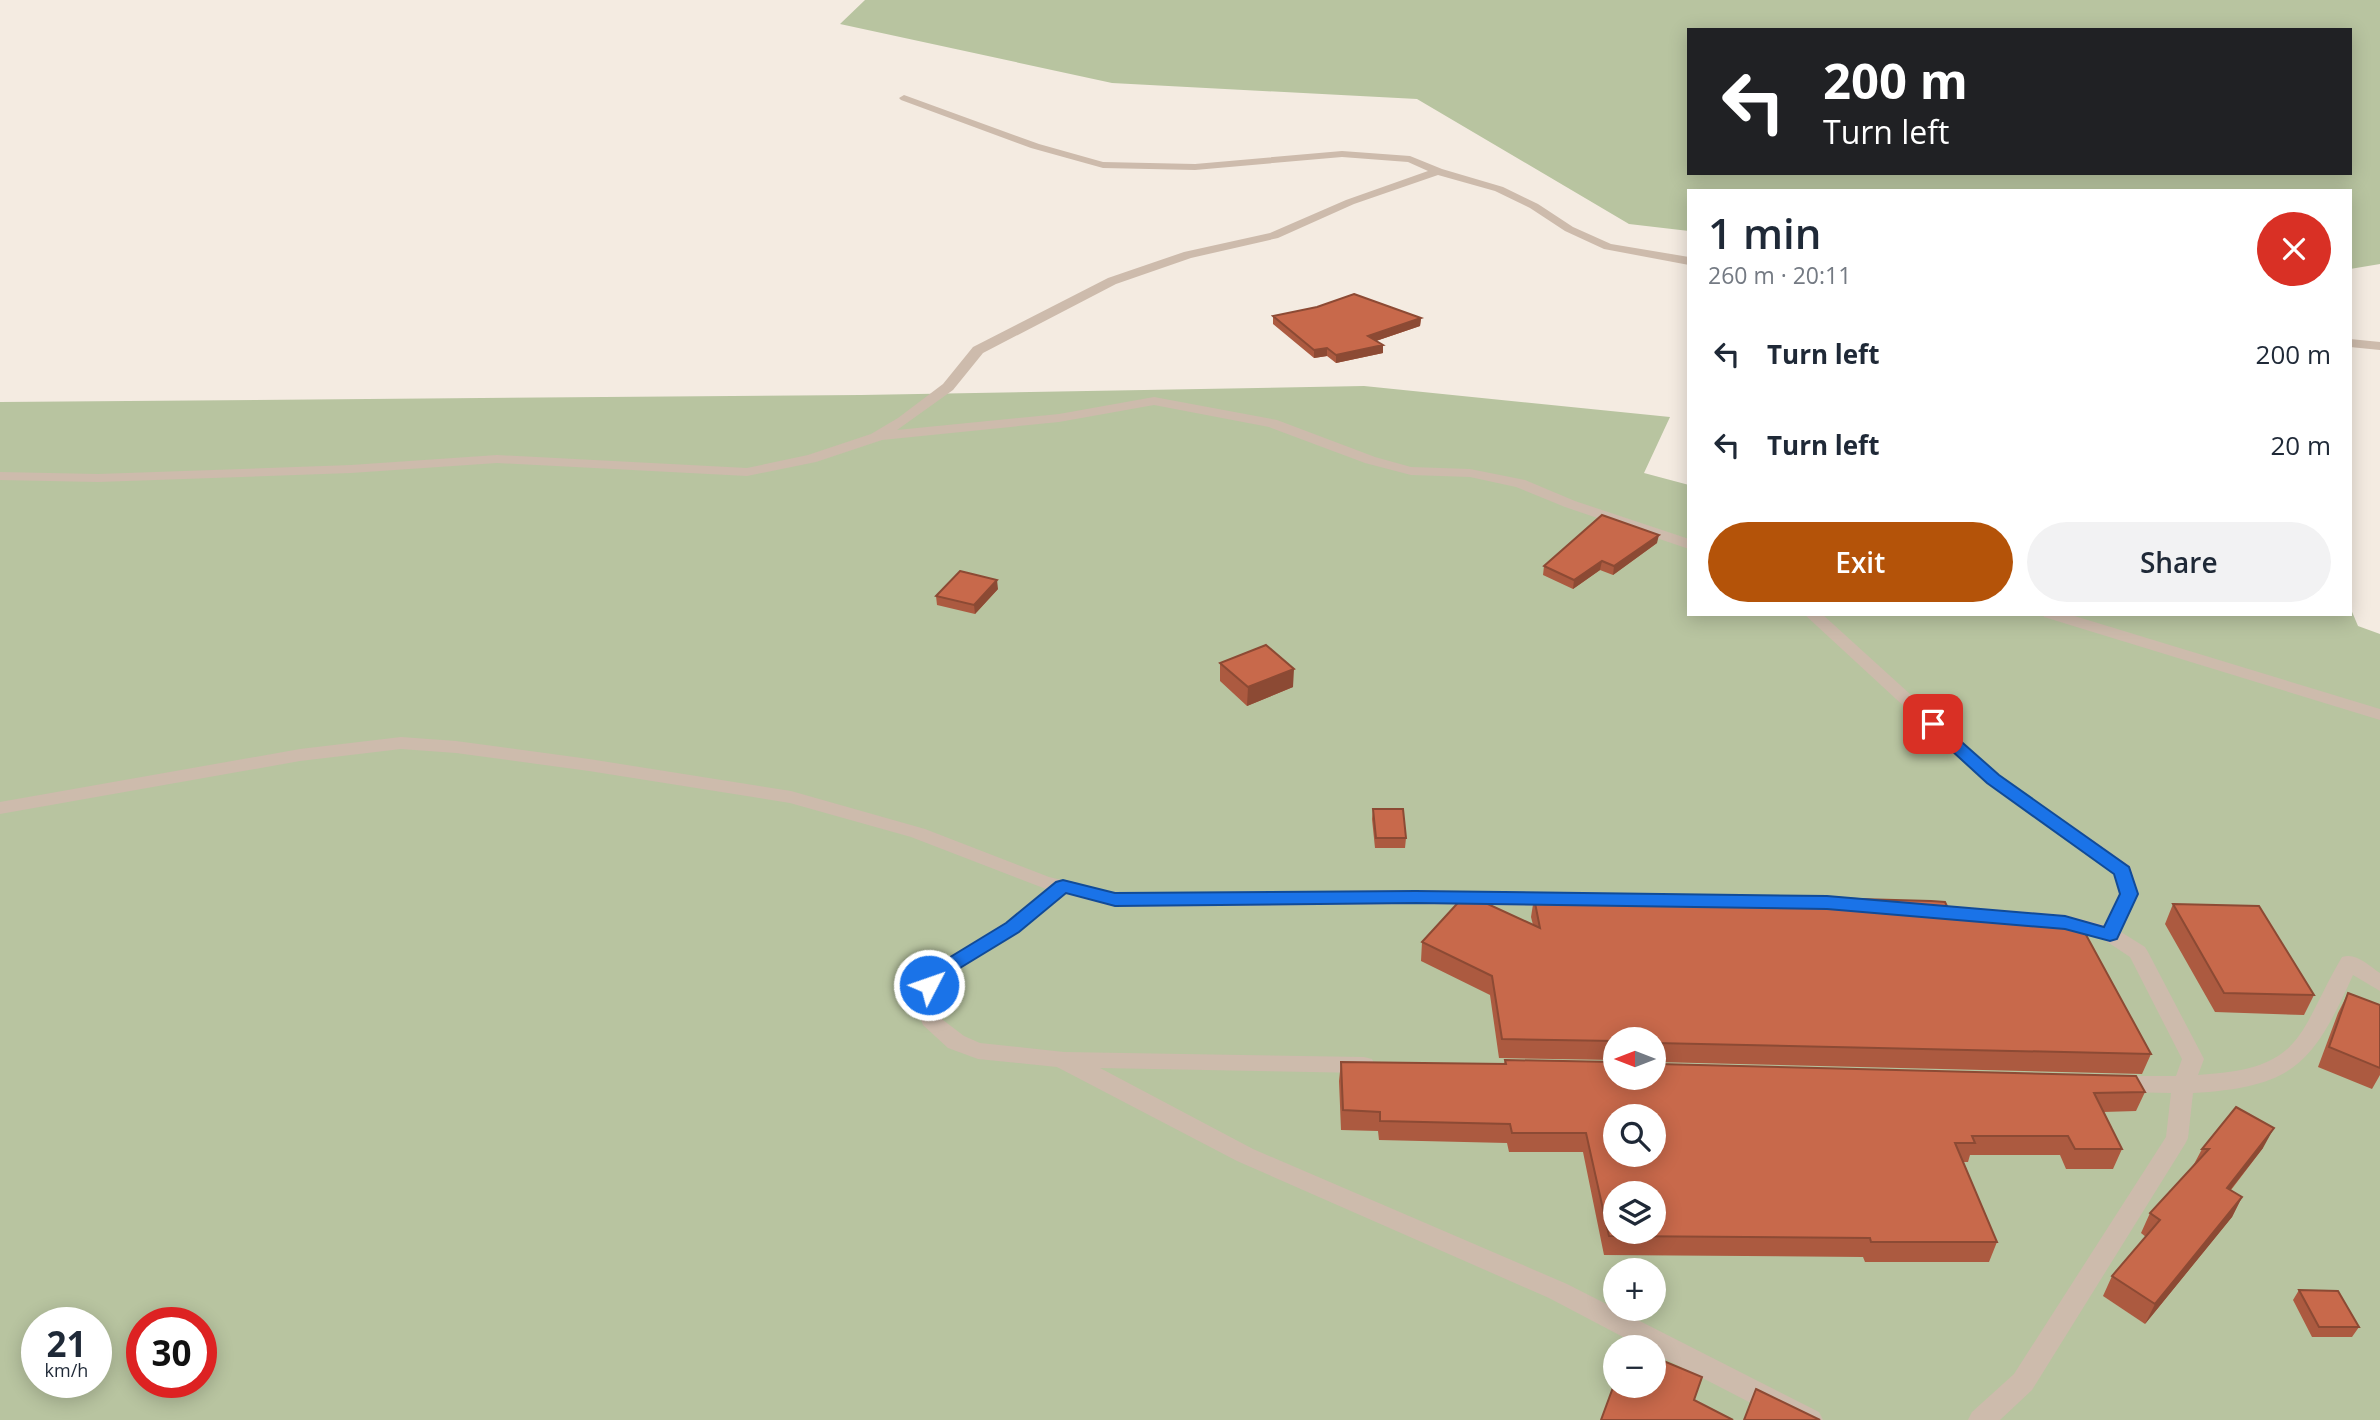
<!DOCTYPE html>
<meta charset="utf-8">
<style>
body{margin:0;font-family:"Open Sans",sans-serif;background:#f2f2f3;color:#1f2937;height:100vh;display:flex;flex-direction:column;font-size:26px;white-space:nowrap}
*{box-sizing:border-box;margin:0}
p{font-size:23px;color:#747a83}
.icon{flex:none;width:38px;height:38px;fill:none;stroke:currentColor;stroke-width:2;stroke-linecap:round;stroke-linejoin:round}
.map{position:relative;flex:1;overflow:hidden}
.sheet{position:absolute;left:1687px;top:189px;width:665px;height:427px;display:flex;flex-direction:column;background:#fff;border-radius:0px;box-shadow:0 4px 18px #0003}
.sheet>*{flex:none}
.hud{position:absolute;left:1687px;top:28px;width:665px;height:147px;border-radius:0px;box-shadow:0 4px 18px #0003;background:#202124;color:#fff;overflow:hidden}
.needle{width:46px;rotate:270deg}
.tools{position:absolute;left:1603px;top:1027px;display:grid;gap:14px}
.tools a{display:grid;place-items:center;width:63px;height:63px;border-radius:50%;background:#fff;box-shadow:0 4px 18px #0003;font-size:35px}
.speed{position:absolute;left:21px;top:1307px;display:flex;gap:14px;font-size:35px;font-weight:700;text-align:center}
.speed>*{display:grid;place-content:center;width:91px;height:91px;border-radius:50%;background:#fff;box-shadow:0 4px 18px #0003;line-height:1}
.speed small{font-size:18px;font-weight:400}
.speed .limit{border:10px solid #d22;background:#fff;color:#111}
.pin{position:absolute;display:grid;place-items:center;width:60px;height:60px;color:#fff;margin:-30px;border-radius:14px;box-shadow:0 4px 10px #0006}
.me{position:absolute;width:77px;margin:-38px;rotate:49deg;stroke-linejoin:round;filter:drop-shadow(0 0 5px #0008)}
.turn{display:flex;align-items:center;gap:24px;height:147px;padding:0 21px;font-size:32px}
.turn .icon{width:91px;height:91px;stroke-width:2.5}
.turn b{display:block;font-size:49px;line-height:60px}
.round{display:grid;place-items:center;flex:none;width:74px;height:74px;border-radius:37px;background:#f2f2f3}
.overview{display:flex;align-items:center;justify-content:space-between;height:119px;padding:0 21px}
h1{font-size:42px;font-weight:600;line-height:52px}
.cta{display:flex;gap:14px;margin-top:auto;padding:14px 21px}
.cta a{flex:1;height:80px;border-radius:42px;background:#b45309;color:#fff;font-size:28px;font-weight:600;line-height:80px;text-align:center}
.cta a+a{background:#f2f2f3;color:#1f2937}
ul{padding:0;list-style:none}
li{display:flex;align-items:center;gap:21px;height:91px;padding:0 21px}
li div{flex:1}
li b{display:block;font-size:26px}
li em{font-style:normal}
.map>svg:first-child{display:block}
.green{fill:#b8c4a0;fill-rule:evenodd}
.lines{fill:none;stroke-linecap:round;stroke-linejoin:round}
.minor{fill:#cdbbac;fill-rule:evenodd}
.wall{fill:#ac5a40}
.shaded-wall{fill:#8c4a34}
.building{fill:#c8694b;stroke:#8c4a34;stroke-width:2;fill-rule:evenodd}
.route{fill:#1a73e8;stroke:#114b97;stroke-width:2}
</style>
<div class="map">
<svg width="2380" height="1420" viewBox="0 0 2380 1420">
<rect width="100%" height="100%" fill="#f4ebe1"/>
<path class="green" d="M865 0H2380V264L2350 269V191H1689V231L1629 224 1417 99 1112 83 840 24ZM1689 30H2350V173H1689Z
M1364 386 1670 417 1644 473 1689 485V614H2350V607L2358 626 2380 634V1420H0V402L861 395ZM1615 1040H1654V1078H1615ZM1615 1116H1654V1155H1615ZM1615 1194H1654V1232H1615ZM1615 1270H1654V1309H1615ZM37 1323H96V1382H37ZM142 1323H201V1382H142ZM1615 1348H1654V1386H1615Z"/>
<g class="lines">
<path class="minor" d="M904 95 1039 144 1103 162 1195 164 1342 151 1410 156 1442 169 1503 187 1538 204 1573 227 1611 244 1689 257V265L1604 249 1565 231 1530 208 1495 191 1438 175 1354 204 1278 238 1191 258 1116 284 983 353 953 390 897 430 1059 414 1154 397 1277 420 1375 457 1411 467 1470 469 1525 480 1575 501 1689 539V549L1565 507 1516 487 1470 477 1411 475 1365 463 1269 427 1154 405 1059 422 882 440 816 462 747 476 497 463 351 473 98 482 0 480V472L98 474 351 465 497 455 747 468 808 455 871 434 898 418 943 384 973 347 1108 278 1184 252 1270 233 1346 200 1428 171 1408 162 1342 157 1195 170 1103 168 1031 148 901 100 899 98Z
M2350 339 2380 342V350L2350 347Z
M1804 614H1822L1999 775 2130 866 2139 894 2121 932 2145 947 2148 952 2204 1059 2198 1075C2305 1069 2296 1036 2342 957 2356 952 2368 965 2380 973V991L2353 975C2313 1064 2294 1087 2193 1093L2188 1138 2185 1144 2032 1390 2000 1420H1968L1972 1412 2014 1374 2166 1137 2171 1093 2119 1092 2111 1090 2108 1084 2111 1078 2119 1076H2176L2182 1059 2130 957 2103 939 2065 929 1920 916 1917 911 1920 906 1927 904 2065 915 2104 925 2119 894 2114 874 1987 783Z
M2042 614H2068L2380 709V720L2044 617Z
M401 737 456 741 589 759 791 791 925 829 1049 877 1115 893 1416 890 1563 894 1566 899 1563 904 1556 906 1416 904 1115 907 1066 894 1020 932 960 969 939 988 937 1004 943 1020 964 1036 980 1043 1064 1052 1364 1057 1372 1059 1375 1065 1372 1071 1364 1073 1100 1068 1253 1149 1567 1284 1819 1412 1823 1420H1784L1654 1353V1348H1644L1549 1298 1237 1161 1057 1067 978 1059 948 1048 923 1025 915 1004 922 980 946 959 1006 922 1046 889 911 837 790 803 589 771 456 753 401 749 300 761 0 814V802L300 749Z"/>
</g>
<path class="wall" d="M1273 316 1421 318 1420 326 1376 341 1383 345V353L1336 363 1327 356 1314 358 1273 324Z
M1657 543 1613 575 1600 570 1573 589 1543 575 1544 566Z
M998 589 975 614 937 605 936 596Z
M1220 663 1293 687 1247 706 1220 681Z
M1373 809 1406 838 1405 848H1375L1372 819Z
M1753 896 1953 919 2018 924 2151 1054 2142 1074 1656 1062 1658 1064 2145 1092 2136 1111 2103 1112 2122 1149 2113 1169H2066L2060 1155H1970L1968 1162H1963L1997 1242 1989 1262H1865L1863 1257 1604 1255 1583 1152H1509L1507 1143 1379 1140 1378 1131 1341 1130 1339 1081 1341 1062 1504 1064 1505 1060 1615 1078 1654 1040H1615V1062V1060L1499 1058 1490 995 1421 961 1422 942 1533 925 1531 917 1534 898 1752 899Z
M2173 904 2314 995 2304 1015 2215 1012 2165 924Z
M2348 993 2380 1005V1075L2372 1089 2318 1067 2338 1013Z
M2263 1148 2231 1190 2242 1197 2232 1217 2145 1324 2103 1296 2112 1276 2146 1237 2141 1233 2150 1213 2193 1166 2202 1149Z
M2299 1290 2359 1327 2352 1337H2312L2293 1300Z"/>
<path class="shaded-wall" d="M1421 318 1420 326 1367 344 1368 336Z
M1383 345V353L1336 363V355Z
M1327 348V356L1314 358V350Z
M1659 535 1657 543 1613 575 1614 566Z
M1602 561 1600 570 1573 589 1574 580Z
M997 580 998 589 975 614 974 605Z
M1294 669 1293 687 1247 706 1248 687Z
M2274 1128 2263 1148 2216 1208 2227 1188Z
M2242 1197 2232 1217 2145 1324 2155 1304Z"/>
<path class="building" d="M1354 294 1421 318 1368 336 1383 345 1336 355 1327 348 1314 350 1273 316 1317 307Z
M1602 515 1659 535 1614 566 1602 561 1574 580 1544 566Z
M960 571 997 580 974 605 936 596Z
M1266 645 1294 669 1248 687 1220 663Z
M1373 809H1403L1406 838H1376Z
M1466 894 1540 928 1534 898 1754 899 1753 896 1931 901 1945 902 1953 919 2016 920 2018 924 2079 922 2151 1054 1656 1043V1056L1654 1057V1040H1615V1041L1502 1039 1492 976 1422 942Z
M2173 904 2259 906 2314 995 2224 993Z
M2348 993 2380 1005V1068L2329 1047Z
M1505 1060 1615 1062V1078H1654V1061L1658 1064 2136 1076 2145 1092 2094 1093 2122 1149H2075L2068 1136H1972L1975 1143H1955L1997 1242H1871L1870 1238 1609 1236 1586 1133H1512L1510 1124 1380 1121V1112L1343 1110 1341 1062 1506 1064ZM1615 1116H1654V1155H1615ZM1615 1194H1654V1232H1615Z
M2236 1107 2274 1128 2227 1188 2242 1197 2155 1304 2112 1276 2160 1220 2150 1213 2209 1149H2202Z
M2299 1290 2338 1291 2359 1327H2319Z
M1654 1357 1702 1377 1694 1400 1733 1420H1601L1615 1382V1386H1654Z
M1756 1389 1820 1420H1744Z"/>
<path class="route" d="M1933 719 1938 721 1999 775 2129 867 2138 894 2117 939 2110 941 2065 929 1827 909 1416 903 1115 906 1066 893 1019 932 960 968 936 990H923L920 985 947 959 1006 923 1056 882 1063 880 1115 893 1416 891 1827 896 2065 916 2104 927 2120 894 2114 874 1987 783 1927 728 1925 724 1927 721Z"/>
</svg>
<div class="tools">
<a><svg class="needle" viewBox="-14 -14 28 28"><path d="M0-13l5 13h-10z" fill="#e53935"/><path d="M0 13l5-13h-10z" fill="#747a83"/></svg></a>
<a><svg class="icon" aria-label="search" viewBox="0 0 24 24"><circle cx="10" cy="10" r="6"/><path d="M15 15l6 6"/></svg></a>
<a><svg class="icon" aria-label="layers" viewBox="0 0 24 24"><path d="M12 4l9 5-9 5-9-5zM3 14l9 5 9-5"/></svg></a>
<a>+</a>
<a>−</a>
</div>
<div class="speed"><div>21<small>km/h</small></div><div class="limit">30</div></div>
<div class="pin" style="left:1933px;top:724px;background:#d93025"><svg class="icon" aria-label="arrive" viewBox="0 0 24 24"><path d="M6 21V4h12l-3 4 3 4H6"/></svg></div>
<svg class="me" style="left:929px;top:985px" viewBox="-20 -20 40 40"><circle r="17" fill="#1a73e8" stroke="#fff" stroke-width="3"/><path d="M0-11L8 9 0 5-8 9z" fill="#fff"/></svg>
<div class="hud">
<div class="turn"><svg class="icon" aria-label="left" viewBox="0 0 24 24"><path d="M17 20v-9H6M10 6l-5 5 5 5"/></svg><div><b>200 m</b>Turn left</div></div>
</div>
<section class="sheet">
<div class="overview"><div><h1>1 min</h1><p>260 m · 20:11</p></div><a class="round" style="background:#d93025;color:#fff"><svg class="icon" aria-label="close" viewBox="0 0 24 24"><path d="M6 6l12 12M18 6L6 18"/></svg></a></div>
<ul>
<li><svg class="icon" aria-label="left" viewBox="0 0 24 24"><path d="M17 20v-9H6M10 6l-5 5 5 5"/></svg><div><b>Turn left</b></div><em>200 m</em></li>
<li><svg class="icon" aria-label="left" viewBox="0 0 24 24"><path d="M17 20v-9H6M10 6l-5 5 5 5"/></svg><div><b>Turn left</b></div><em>20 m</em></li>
</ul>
<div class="cta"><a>Exit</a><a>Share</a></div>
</section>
</div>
